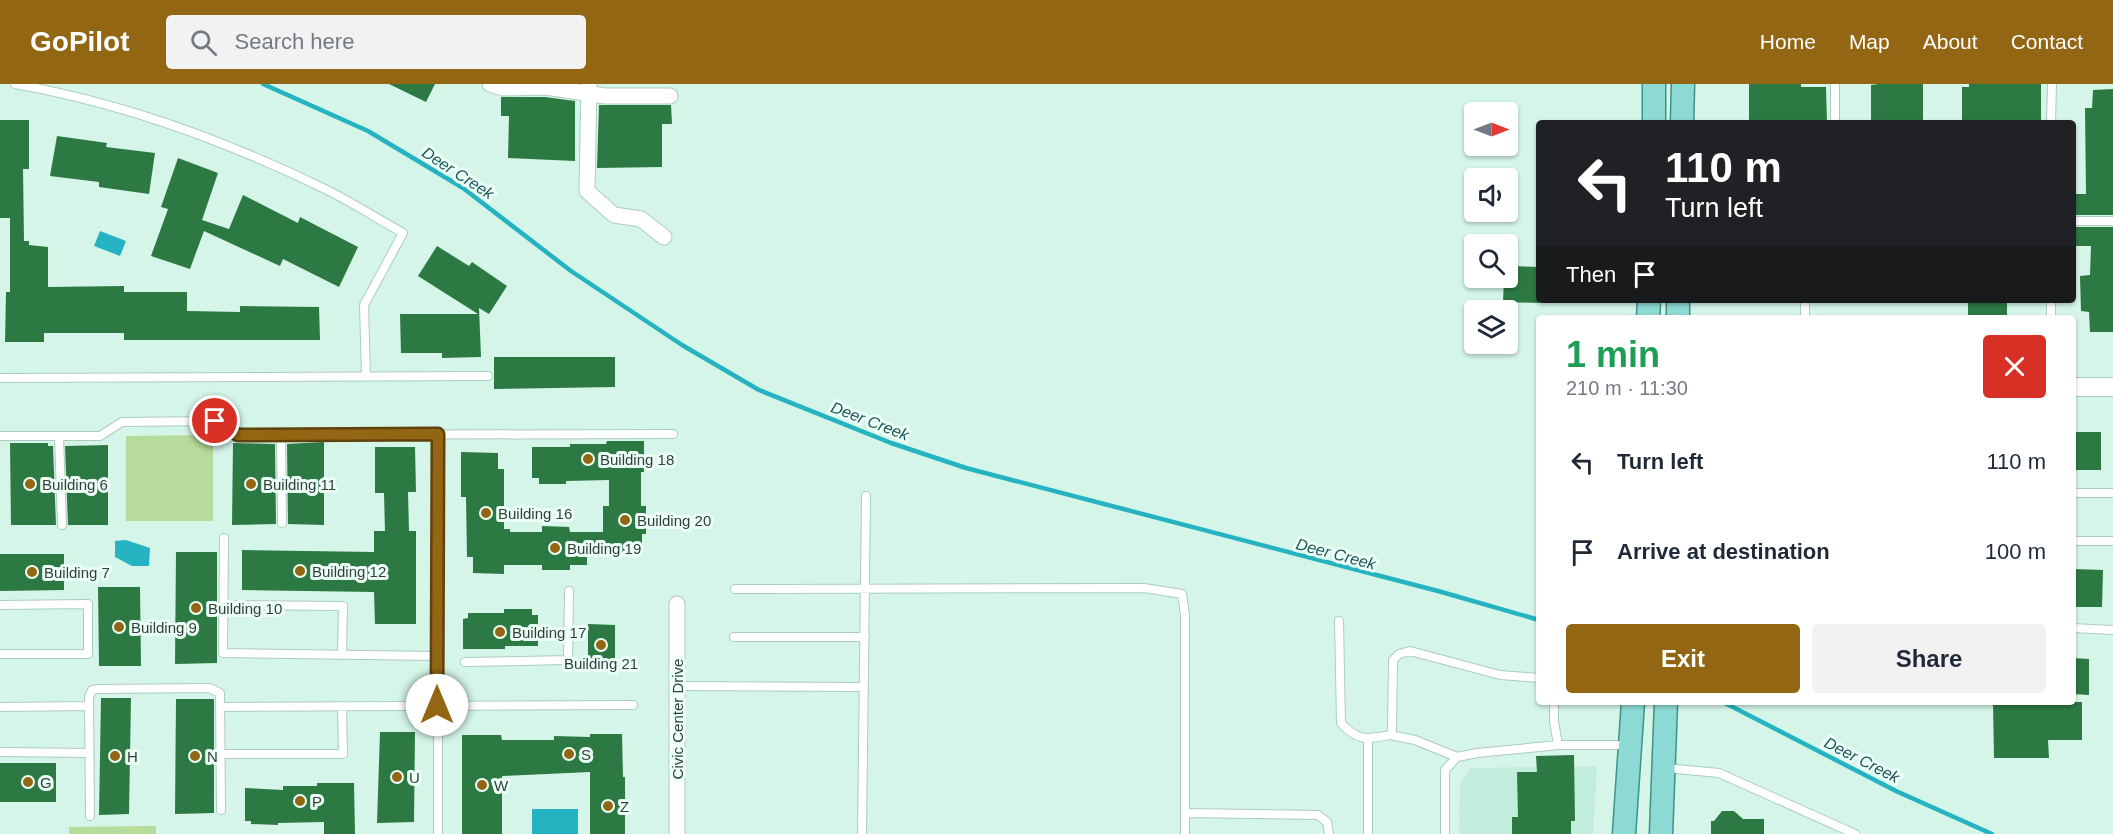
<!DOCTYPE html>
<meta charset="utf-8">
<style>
body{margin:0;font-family:Arial,sans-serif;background:#f2f2f3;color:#1f2937;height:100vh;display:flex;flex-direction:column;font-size:22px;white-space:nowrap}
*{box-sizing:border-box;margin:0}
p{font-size:20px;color:#747a83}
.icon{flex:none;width:33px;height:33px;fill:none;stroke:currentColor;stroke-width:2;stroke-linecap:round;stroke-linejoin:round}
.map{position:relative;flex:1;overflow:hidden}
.panel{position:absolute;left:1536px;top:231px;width:540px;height:390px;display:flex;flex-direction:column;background:#fff;border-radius:6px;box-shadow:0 2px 4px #0004}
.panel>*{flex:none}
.guide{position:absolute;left:1536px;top:36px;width:540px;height:183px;border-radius:6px;box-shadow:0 2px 4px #0004;background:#202124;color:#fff;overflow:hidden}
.needle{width:39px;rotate:90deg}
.buttons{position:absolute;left:1464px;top:18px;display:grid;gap:12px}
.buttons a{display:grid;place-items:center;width:54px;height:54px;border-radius:6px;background:#fff;box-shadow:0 2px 4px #0004;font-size:30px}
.pin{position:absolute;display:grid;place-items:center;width:51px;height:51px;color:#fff;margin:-26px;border:3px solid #fff;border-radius:50%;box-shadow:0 2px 6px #0007}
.me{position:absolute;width:66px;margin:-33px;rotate:0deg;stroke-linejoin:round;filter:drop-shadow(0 0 4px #0008)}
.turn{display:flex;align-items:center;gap:21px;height:126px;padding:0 30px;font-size:27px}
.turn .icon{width:78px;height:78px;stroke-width:2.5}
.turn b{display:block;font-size:42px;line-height:51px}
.then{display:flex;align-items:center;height:57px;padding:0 30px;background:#0003;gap:12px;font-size:22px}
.round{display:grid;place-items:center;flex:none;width:63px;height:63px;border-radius:6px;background:#f2f2f3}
.summary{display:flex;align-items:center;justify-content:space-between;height:102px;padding:0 30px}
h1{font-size:36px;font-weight:700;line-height:45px;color:#1e9e55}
.primary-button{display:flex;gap:12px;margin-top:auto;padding:12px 30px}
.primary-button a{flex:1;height:69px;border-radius:6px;background:#936613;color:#fff;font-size:24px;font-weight:700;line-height:69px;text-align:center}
.primary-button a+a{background:#f2f2f3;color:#1f2937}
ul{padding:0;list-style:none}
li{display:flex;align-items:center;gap:18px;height:90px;padding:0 30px}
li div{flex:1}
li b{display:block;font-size:22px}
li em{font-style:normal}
header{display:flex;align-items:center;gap:36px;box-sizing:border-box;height:84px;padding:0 30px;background:#936613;color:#fff}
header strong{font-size:28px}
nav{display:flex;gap:33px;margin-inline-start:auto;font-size:21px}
.search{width:420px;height:54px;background:#f2f2f3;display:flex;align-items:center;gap:15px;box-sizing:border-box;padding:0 21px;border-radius:6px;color:#747a83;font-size:22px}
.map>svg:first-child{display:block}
.built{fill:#c2ecdb}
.green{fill:#b7db9a}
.water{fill:#25b3c1}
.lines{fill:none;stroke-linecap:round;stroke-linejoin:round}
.stream{stroke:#25b3c1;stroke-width:4.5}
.building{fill:#2d7943}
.service-casing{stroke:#acccbf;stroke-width:10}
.minor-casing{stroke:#acccbf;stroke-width:17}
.tertiary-casing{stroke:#acccbf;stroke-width:20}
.primary-casing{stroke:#3c938a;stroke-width:25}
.service{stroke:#fff;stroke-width:8}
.minor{stroke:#fff;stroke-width:15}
.tertiary{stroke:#fff;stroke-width:18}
.primary{stroke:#8dd9d3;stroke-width:22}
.route-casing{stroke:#60420c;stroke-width:15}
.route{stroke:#936613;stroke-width:10}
.poi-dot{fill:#936613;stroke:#ebfff7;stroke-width:2}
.labels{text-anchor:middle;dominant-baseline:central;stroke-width:6;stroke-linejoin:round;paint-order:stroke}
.poi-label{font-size:15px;fill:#33403a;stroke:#ebfff7;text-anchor:start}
.street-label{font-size:15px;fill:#33403a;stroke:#ebfff7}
.water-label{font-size:16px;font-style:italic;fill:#1e555b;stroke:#ebfff7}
</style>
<header>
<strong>GoPilot</strong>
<div class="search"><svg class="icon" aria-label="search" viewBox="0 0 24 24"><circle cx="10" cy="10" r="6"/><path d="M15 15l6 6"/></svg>Search here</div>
<nav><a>Home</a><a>Map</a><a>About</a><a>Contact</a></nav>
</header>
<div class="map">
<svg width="2113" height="750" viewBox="0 0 2113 750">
<rect width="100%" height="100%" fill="#d4f5e7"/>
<path class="built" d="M1597 682 1593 750H1459L1460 699 1471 684Z"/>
<path class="green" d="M213 351V437H126V352Z
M156 742V750H69V743Z"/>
<path class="water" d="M100 147 126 157 120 172 94 162Z
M126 456 150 464 149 482H132L115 473V457Z
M532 725H578V750H532Z"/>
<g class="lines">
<path class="stream" d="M263 0 368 47 463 104 571 187 682 261 759 306 891 359 966 384 1438 507 1539 536
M1723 618 1896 707 1992 750"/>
</g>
<path class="building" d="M389 0H435L426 18Z
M1749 0H1801V3H1826L1827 39H1749Z
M1878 0H1923V39H1871V1Z
M1969 0H2041V39H1962V3H1969Z
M2113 5V131H2074V110H2086L2085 24H2092L2093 6Z
M501 13H545L575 17V77L508 74 509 32H501Z
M599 21H671L672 40H662V83L597 84Z
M0 36H29V85H23L24 157H29V161L48 163V203L124 202V208H187V227L240 228V222L319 223 320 256H124V249H44V258H5L6 208H10V134H0Z
M57 52 107 59 106 63 155 69 149 110 99 103V98L50 92Z
M178 74 218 89 202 136 229 145 243 111 298 139 300 133 358 163 339 203 283 175 280 182 204 147 190 185 151 172 168 125 161 123Z
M2073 143H2113V248H2090L2089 228 2081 227 2080 192 2090 191 2091 162H2073Z
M437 162 469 182 472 178 507 202 489 230 479 224 481 273 442 274V269H401L400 230H478L418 192Z
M1508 182 1539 183V219L1503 218 1504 194H1508Z
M1968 216H2007V234H1968Z
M494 273H615V303L494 305Z
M2073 348H2101V386H2073Z
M607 357H644V388H641V422H646V450H642V468H587V481H570V486H542V481H504V490L473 489V473H467L466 413H461V368L498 369V385H504V445H510V448H542V442L569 443 570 448H603V422H609V396L566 397V400H539V394H532V363H570V360H606Z
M324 358V441L288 440 287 360Z
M10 359H48V362H53L56 441H11Z
M233 359 275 360 276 440 232 441Z
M108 361V441H68L65 362Z
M375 363H415L416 408H408L409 447H416V540H375L374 508 242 506V466L374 468V447H385L384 409H375Z
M176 468H217V579L175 580Z
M0 470H64V506L0 507Z
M2073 485 2103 486 2102 523H2073Z
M98 503H140L141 582H99Z
M504 525H532V531H538V562H505V565H463V535L468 534V529H504Z
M588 540 615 541V581H588Z
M2073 574 2089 575V611L2073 610Z
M101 614H131L129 730 99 731Z
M176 615H214V729L175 730Z
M1993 618H2082V656H2048L2049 674H1994Z
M380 648H415L414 738 377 739Z
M590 650H622L623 693H625V750H590V688L502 692V750H462V651H501L502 656H554V652L590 653Z
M1574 671 1575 737H1571V750H1512V733H1518L1517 688H1537L1536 672Z
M0 679H56V718H0Z
M317 699H354L355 750H324V738L278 739V741L251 740V737H245V704L283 706V702H317Z
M1722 727H1734L1743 735H1764V750H1711V737H1714Z"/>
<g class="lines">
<defs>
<path id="service" d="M15 0C123 19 229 58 327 106 353 119 378 135 403 149L364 221 366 292
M1835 39V0
M2051 39 2052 0
M2073 137H2113
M2051 216V234
M1805 234V216
M0 294 488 292
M438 350V750
M281 351 282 439
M0 352H100L122 338 215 337 238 351 673 350
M59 352 62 441
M2073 409H2113
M224 454 223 569 437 572
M2073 457H2113
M735 505 1144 504 1182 510 1185 531V750
M0 521 88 520V570H0
M223 521 343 522 342 570
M1339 537 1341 639C1358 658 1367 655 1390 651L1392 647 1393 576 1399 570 1410 567 1500 591 1539 594
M2073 544 2113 546
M734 553H865
M465 578 568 576 569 507
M677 602 864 603
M1554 618V637L1558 661
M0 623 89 622
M221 623 633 621
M1390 651 1415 656 1457 673
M0 668 89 669
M221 670H343L342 622
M1666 684 1719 689 1855 750
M1186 729 1318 731 1327 738 1329 750
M90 732 89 613 92 606 98 605 209 604 220 609 221 726
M862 750 866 412
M1368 750V655
M1445 750V686L1457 673 1477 669 1558 661H1628"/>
<path id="minor" d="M490 0 503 4 546 3 605 12H670
M589 0 587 107 614 131 641 135 664 153
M677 750V520"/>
<path id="tertiary" d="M2073 303H2113"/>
<path id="primary" d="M1654 39V0
M1682 39 1683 0
M1648 234 1649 216
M1678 234V216
M1624 750 1633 618
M1661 750 1666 618"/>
</defs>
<use href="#service" class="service-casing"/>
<use href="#minor" class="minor-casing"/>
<use href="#tertiary" class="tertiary-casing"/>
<use href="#primary" class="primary-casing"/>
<use href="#service" class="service"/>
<use href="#minor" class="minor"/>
<use href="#tertiary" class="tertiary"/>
<use href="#primary" class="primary"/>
</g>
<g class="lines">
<defs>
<path id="route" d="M215 337 238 351 438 350 437 621"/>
</defs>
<use href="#route" class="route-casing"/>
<use href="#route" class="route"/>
</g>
<g class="poi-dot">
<circle cx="588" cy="375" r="6"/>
<circle cx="30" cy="400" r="6"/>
<circle cx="251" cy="400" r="6"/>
<circle cx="486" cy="429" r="6"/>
<circle cx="625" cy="436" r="6"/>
<circle cx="555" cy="464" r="6"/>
<circle cx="300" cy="487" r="6"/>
<circle cx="32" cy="488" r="6"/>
<circle cx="196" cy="524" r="6"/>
<circle cx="119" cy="543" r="6"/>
<circle cx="500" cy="548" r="6"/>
<circle cx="601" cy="561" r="6"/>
<circle cx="569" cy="670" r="6"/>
<circle cx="115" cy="672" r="6"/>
<circle cx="195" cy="672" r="6"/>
<circle cx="397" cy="693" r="6"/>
<circle cx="28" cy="698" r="6"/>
<circle cx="482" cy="701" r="6"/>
<circle cx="300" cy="717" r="6"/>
<circle cx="608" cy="722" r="6"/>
</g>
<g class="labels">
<g class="poi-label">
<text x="600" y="375">Building 18</text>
<text x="42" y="400">Building 6</text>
<text x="263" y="400">Building 11</text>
<text x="498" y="429">Building 16</text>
<text x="637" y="436">Building 20</text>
<text x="567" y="464">Building 19</text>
<text x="312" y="487">Building 12</text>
<text x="44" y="488">Building 7</text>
<text x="208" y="524">Building 10</text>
<text x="131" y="543">Building 9</text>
<text x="512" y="548">Building 17</text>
<text x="601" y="579" text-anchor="middle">Building 21</text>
<text x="581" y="670">S</text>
<text x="127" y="672">H</text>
<text x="207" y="672">N</text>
<text x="409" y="693">U</text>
<text x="40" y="698">G</text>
<text x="494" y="701">W</text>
<text x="312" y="717">P</text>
<text x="620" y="722">Z</text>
</g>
<g class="street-label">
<text transform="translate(677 635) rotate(-90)">Civic Center Drive</text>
</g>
<g class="water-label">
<text transform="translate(458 89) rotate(33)">Deer Creek</text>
<text transform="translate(870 337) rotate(21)">Deer Creek</text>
<text transform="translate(1336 470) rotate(15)">Deer Creek</text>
<text transform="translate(1862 676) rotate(27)">Deer Creek</text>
</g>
</g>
</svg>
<div class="buttons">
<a><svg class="needle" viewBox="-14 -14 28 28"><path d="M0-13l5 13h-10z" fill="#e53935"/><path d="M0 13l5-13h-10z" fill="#747a83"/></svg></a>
<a><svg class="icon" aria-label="sound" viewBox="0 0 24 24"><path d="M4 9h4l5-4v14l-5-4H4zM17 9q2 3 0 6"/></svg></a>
<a><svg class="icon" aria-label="search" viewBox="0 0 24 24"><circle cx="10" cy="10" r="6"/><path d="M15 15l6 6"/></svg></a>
<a><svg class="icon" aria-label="layers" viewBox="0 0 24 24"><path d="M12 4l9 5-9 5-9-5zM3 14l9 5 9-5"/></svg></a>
</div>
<div class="pin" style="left:215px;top:337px;background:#d93025"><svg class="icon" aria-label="arrive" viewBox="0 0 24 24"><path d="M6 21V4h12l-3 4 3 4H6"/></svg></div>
<svg class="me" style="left:437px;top:621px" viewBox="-20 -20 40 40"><circle r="19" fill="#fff"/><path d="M0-13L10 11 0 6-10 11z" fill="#936613"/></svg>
<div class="guide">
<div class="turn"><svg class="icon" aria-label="left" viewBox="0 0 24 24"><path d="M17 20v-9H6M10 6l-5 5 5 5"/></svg><div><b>110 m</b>Turn left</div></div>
<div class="then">Then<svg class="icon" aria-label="arrive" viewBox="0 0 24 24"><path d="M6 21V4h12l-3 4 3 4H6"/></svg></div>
</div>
<section class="panel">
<div class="summary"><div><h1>1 min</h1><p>210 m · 11:30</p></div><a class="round" style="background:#d93025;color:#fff"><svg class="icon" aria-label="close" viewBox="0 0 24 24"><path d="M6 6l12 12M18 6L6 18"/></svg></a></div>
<ul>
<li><svg class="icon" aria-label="left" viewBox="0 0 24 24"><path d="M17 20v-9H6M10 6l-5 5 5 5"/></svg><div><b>Turn left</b></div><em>110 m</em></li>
<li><svg class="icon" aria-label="arrive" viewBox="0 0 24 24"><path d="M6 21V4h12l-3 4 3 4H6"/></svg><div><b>Arrive at destination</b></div><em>100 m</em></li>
</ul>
<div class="primary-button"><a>Exit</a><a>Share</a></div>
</section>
</div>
